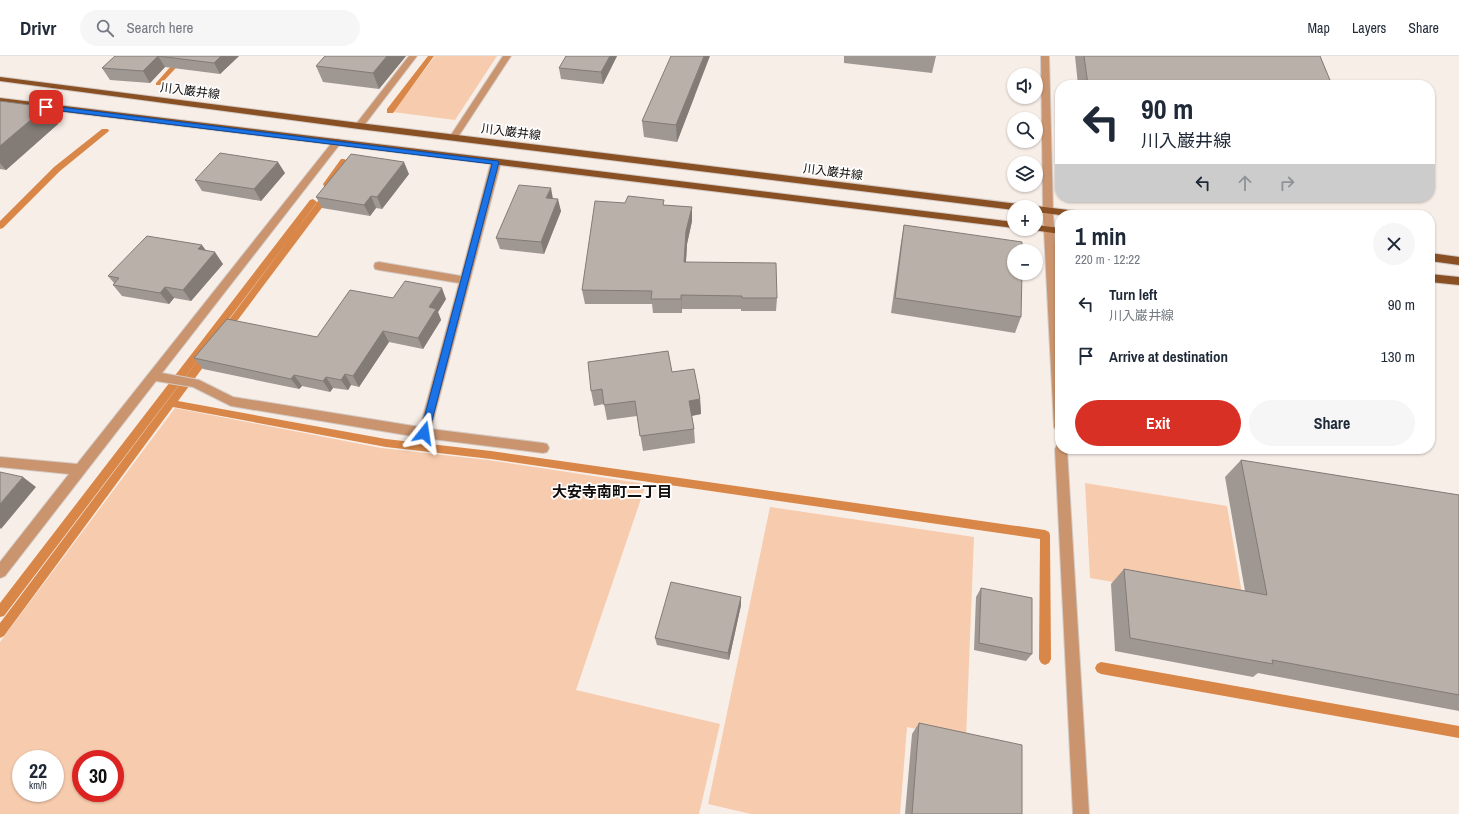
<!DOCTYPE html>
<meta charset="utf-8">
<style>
body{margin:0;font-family:"Archivo Narrow","Noto Sans JP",sans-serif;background:#f6f6f7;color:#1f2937;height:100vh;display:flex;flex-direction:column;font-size:15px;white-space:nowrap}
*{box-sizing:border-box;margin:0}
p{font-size:13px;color:#747a83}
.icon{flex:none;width:22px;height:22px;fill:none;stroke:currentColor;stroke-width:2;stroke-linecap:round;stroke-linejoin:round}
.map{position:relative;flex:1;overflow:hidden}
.sheet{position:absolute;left:1055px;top:154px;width:380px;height:244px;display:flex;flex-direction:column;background:#fff;border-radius:16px;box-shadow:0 1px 3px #0004}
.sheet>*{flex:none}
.guide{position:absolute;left:1055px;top:24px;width:380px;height:122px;border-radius:16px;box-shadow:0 1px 3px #0004;background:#fff;color:#1f2937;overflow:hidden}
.fabs{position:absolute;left:1007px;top:12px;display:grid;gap:8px}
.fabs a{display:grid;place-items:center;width:36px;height:36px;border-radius:50%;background:#fff;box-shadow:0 1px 3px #0004;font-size:20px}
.speed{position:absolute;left:12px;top:694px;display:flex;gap:8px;font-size:20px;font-weight:700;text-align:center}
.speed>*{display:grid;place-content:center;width:52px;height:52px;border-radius:50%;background:#fff;box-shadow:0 1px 3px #0004;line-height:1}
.speed small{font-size:10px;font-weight:400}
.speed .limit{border:6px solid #d22;background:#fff;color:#111}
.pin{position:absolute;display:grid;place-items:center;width:34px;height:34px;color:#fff;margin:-17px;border-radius:8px;box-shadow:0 2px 6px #0006}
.me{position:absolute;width:44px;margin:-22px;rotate:15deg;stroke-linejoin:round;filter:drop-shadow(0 0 3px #0008)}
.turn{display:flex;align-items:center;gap:14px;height:84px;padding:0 20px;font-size:18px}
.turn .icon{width:52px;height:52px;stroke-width:2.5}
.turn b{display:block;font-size:28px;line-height:34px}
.lanes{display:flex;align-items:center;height:38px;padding:0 20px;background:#0003;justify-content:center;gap:20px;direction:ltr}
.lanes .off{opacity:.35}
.round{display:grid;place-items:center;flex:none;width:42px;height:42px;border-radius:21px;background:#f6f6f7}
.head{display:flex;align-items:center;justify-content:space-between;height:68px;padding:0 20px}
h1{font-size:24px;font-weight:800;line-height:30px}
.primary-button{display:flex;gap:8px;margin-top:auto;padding:8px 20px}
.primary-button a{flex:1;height:46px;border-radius:24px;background:#d93025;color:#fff;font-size:16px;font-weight:800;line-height:46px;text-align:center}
.primary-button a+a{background:#f6f6f7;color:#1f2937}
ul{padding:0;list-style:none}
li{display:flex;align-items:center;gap:12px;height:52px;padding:0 20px}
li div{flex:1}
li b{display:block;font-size:15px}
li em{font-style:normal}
header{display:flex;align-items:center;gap:24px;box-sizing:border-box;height:56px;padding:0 20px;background:#fff;border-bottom:1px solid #e0e1e3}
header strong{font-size:19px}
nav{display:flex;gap:22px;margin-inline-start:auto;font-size:14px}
.search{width:280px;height:36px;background:#f6f6f7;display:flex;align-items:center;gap:10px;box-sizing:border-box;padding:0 14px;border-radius:22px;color:#747a83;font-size:15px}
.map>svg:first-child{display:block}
.green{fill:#f7cbad;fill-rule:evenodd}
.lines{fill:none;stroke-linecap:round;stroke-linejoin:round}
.stream{fill:#d98749;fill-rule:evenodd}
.minor-casing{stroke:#d3cac5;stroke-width:2}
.major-casing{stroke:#d3cac5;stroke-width:2}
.minor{fill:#ca946e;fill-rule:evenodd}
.major{fill:#895024;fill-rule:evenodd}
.wall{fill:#9f9791}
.shaded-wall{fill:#827b76}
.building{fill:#b9b0a9;stroke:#827b76}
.route{fill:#1a73e8;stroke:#114b97}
.labels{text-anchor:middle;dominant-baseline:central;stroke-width:3.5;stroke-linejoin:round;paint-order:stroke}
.far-street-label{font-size:12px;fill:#100d0b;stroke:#fefefe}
.neighbourhood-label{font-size:15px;font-weight:bold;fill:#100d0b;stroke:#fefefe}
</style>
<header>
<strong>Drivr</strong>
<div class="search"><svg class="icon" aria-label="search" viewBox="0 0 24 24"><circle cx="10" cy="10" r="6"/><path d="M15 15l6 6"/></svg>Search here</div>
<nav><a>Map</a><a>Layers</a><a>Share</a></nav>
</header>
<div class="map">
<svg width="1459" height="758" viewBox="0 0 1459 758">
<rect width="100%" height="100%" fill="#f8eee8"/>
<path class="green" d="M435 0H497L455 64 393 56Z
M175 352 381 392 488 404 646 428 576 634 720 668 699 758H0V586ZM21 703H55V737H21ZM81 703H115V737H81Z
M1085 427 1227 450 1244 549 1090 522Z
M770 451 974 481 966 683 907 671 900 758H751L708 748Z"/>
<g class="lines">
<path class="stream" d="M180 0H187L160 29H156V27Z
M428 0H434L393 57H387V53Z
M102 73H108L109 75 60 115 3 172 0 173V165L54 111Z
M341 103H344L348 105 330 130H324L323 128Z
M327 136 330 137V141L228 277H222L220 275 222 273 324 137Z
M313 143 317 146 316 148 4 560 0 561V547L310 144Z
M207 295 210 296 212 299 210 302 178 345 386 383 491 395 1045 474 1049 476 1050 479 1051 603 1049 607 1045 609 1041 607 1039 603 1040 483 491 403 386 391 173 351 4 580 0 582V567L204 296Z
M1101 606 1459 670V682L1101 618 1097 616 1095 612 1097 608Z"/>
<defs>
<path id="minor" d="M409 0H417L362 72H356L355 70 356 68Z
M503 0H511L456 84H450L449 82Z
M1041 0H1049L1053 155 1060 273V376L1056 374 1054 371 1043 155Z
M337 83 340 84 341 86 340 88 162 317 199 324 233 341 420 371 459 227 379 214 375 213 374 210 375 207 379 206 461 220 491 106 496 103 501 106 431 373 543 387 547 388 549 392 547 396 543 397 424 382 231 350 193 331 156 325 5 520 0 522V506L69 418 0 411V401L77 408 334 84Z
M1060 388V393H1067L1089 758H1073L1055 393 1057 389Z"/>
<path id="major" d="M0 21 359 67 1019 148 1024 151H1014V154L359 73 0 25Z
M0 42 1014 166V172L0 48Z
M1036 150 1085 156 1090 159H1060L1036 156V151H1032Z
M1036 169 1060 172V178L1033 174 1032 173H1036Z
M1430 197 1459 201V209L1430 205Z
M1430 218 1459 221V229L1430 226Z"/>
</defs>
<use href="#minor" class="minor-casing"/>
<use href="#major" class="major-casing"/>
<use href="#minor" class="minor"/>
<use href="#major" class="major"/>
</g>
<path class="wall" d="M115 0H239L220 18 165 11 150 27 110 24 102 12Z
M325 0H406L379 33 323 26 316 10Z
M617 0 603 28 561 23 559 12Z
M844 0H936L932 17 844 7Z
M1075 0H1320L1332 29H1078Z
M695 39 677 86 644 81 642 65Z
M0 45 46 51 58 68 6 114 0 113Z
M285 117 261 145 202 135 195 124Z
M409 118 382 153 376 152 370 160 322 152 316 141Z
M553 143 561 155 544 198 500 193 496 182Z
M625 147 665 149 692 151V165L687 188 686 206 777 242 776 255H741V253H682V257H653L652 248H585L582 234Z
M904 169 1021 261 1015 277 891 257 901 186Z
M206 195 223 208 191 245 174 242 169 248 122 240 113 229 114 227 108 220Z
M393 242 446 243 438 256 441 264 423 293 389 286 359 331 351 329 348 334 333 332 330 336 302 330 299 333 203 313 194 302 317 281Z
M672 316 700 343 701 358 692 360 694 373 695 387 643 395 637 360 607 364 604 348 594 350 591 335Z
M1241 404 1459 439V655L1258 617 1253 621 1115 595 1111 528 1124 513 1245 535 1225 421Z
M981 532 1032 598 1026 605 974 594 976 541Z
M741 549 729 604 657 589 655 582Z
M919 667 1022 758H905L912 678Z"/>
<path class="shaded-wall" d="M158 0 165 11 150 27 143 15Z
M221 0H239L220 18 214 7Z
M387 0H406L379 33 373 17Z
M610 0H617L603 28 601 16Z
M704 0H710L677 86 676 69Z
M46 51 58 68 6 114 0 107V90Z
M278 106 285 117 261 145 254 133Z
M404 106 409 118 382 153 377 141Z
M551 132 553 143 546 142Z
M371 140 376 152 370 160 364 149Z
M558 143 561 155 544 198 541 186Z
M692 151V165L687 188 685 220 684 206 686 175Z
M202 189 210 200 198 193Z
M215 196 223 208 191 245 183 234Z
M165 231 174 242 169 248 160 237Z
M442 232 446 243 438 256 441 264 423 293 418 282 429 251Z
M681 239 682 253V257L681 243Z
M383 275 389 286 359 331 353 320Z
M345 318 351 329 348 334 341 324Z
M294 319 302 330 299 333 291 323Z
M326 321 333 332 330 336 323 325Z
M700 343 701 358 690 360 689 345Z
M23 421 36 431 1 473 0 472V448Z
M741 541V549L729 604 728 597Z"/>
<path class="building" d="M115 0H158L143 15 102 12Z
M158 0H221L214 7Z
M325 0H387L373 17 316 10Z
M566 0H610L601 16 559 12Z
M671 0H704L676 69 642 65Z
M1084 0H1320L1332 29H1088Z
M0 45 46 51 0 90Z
M220 97 278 106 254 133 195 124Z
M351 98 404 106 377 141 371 140 364 149 316 141Z
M519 129 551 132 546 142 558 143 541 186 496 182Z
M628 140 664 144 663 149 692 151 686 175 684 206 776 207 777 242H742V240L681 239V243H651L652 235 582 234 595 145 625 147Z
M904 169 1022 186V195H1014V217H1022L1021 261 895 242Z
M147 180 202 189 198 193 215 196 183 234 165 231 160 237 113 229 119 222 108 220Z
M405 225 442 232 429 251 436 253 418 282 383 275 353 320 345 318 341 324 326 321 323 325 294 319 291 323 194 302 227 263 317 281 350 234 393 242Z
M668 295 672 316 694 313 700 343 689 345 694 373 640 380 635 345 604 349 602 333 591 335 588 306Z
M1241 404 1459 439V639L1272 604 1273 608 1130 582 1124 513 1267 539Z
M0 416 23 421 0 448Z
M671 526 741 541 728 597 655 582Z
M981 532 1032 542V598L979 587Z
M919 667 1022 689V758H912Z"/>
<path class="route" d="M44 49 498 105 499 106 428 380 424 381 420 377 492 108 46 53 44 52Z"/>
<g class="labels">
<g class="far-street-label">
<text transform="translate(190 35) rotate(7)">川入巌井線</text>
<text transform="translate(511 76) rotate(7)">川入巌井線</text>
<text transform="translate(833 116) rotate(7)">川入巌井線</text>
</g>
<g class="neighbourhood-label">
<text x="612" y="435">大安寺南町二丁目</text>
</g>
</g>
</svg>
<div class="fabs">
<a><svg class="icon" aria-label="sound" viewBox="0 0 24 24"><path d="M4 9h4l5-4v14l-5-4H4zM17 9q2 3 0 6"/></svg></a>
<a><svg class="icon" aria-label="search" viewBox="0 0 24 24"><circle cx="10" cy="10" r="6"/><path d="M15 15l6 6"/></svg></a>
<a><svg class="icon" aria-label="layers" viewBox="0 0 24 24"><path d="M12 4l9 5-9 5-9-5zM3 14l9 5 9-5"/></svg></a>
<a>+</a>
<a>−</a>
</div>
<div class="speed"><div>22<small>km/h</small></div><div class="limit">30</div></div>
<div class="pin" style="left:46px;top:51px;background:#d93025"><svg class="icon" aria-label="arrive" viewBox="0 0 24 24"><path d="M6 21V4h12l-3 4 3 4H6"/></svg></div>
<svg class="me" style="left:424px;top:377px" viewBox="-20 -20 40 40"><path d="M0-17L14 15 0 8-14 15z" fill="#1a73e8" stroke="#fff" stroke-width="4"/></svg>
<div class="guide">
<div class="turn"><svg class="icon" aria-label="left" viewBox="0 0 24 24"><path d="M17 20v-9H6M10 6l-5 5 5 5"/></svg><div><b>90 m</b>川入巌井線</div></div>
<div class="lanes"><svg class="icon" aria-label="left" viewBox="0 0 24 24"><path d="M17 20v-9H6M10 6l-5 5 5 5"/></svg><svg class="icon off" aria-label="ahead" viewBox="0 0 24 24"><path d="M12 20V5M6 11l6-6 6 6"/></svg><svg class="icon off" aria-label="right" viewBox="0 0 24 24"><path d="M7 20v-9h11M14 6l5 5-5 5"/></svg></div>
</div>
<section class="sheet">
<div class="head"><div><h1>1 min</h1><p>220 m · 12:22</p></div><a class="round"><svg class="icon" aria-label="close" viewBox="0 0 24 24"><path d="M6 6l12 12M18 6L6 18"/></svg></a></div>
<ul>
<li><svg class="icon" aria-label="left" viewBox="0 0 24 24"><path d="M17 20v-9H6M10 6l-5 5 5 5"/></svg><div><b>Turn left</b><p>川入巌井線</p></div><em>90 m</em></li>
<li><svg class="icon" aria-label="arrive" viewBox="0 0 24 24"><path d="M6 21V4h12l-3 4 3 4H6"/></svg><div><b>Arrive at destination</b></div><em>130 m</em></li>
</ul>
<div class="primary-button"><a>Exit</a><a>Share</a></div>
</section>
</div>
